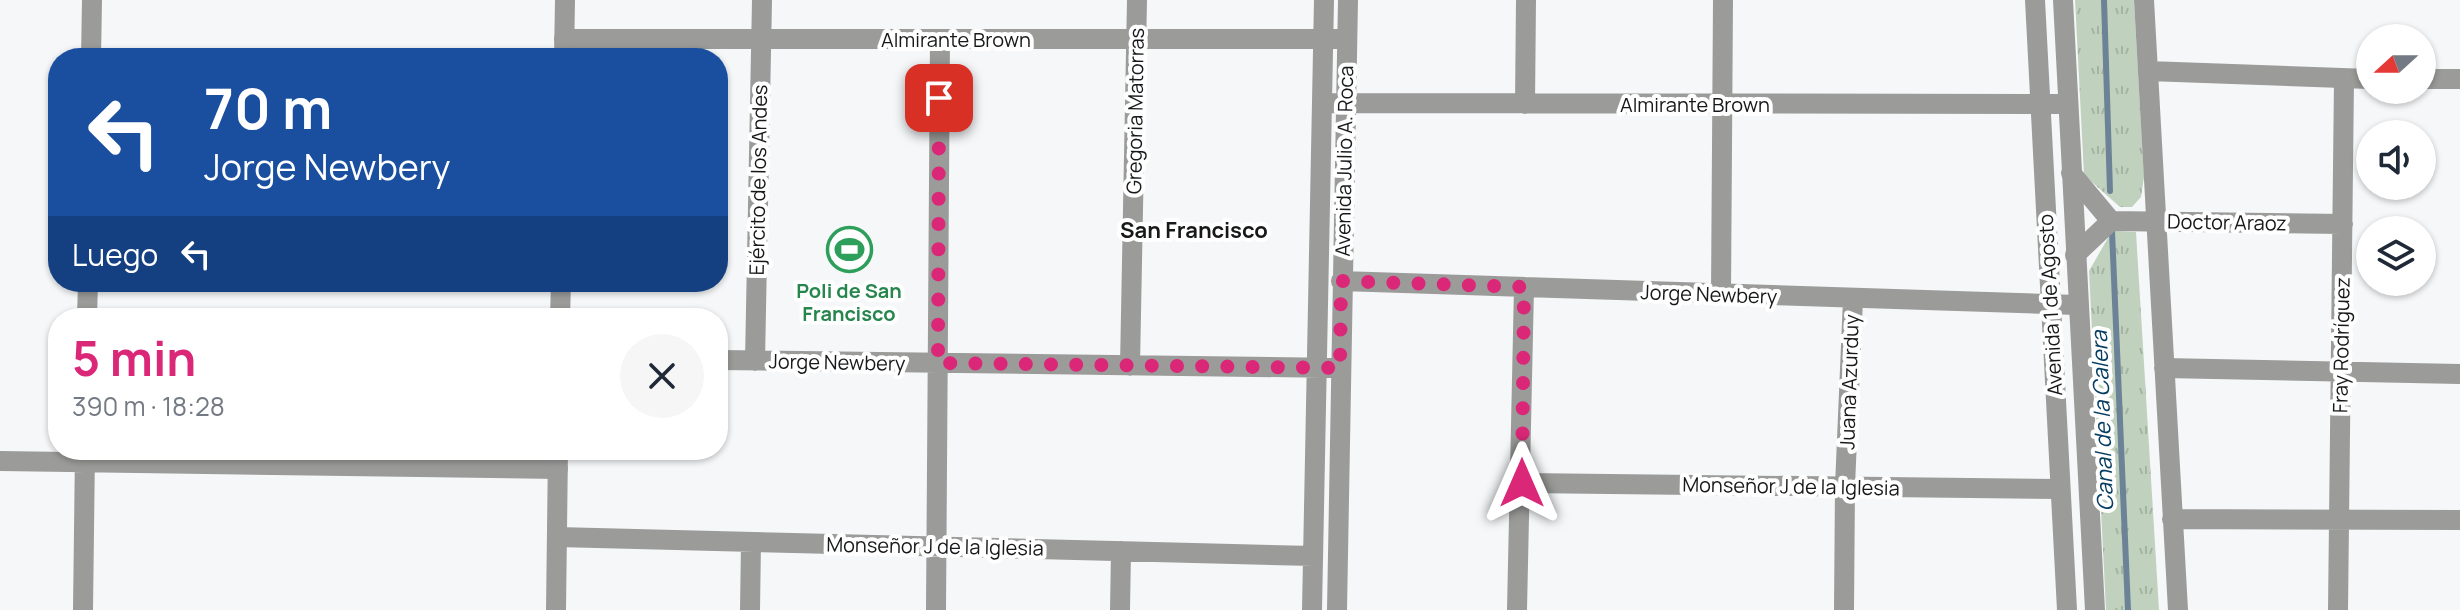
<!DOCTYPE html>
<html lang="es">
<meta charset="utf-8">
<style>
body{margin:0;font-family:Manrope,sans-serif;background:#f6f6f7;color:#1f2937;height:100vh;display:flex;flex-direction:column;font-size:30px;white-space:nowrap}
*{box-sizing:border-box;margin:0}
p{font-size:26px;color:#747a83}
.icon{flex:none;width:44px;height:44px;fill:none;stroke:currentColor;stroke-width:2;stroke-linecap:round;stroke-linejoin:round}
.map{position:relative;flex:1;overflow:hidden}
.details{position:absolute;left:48px;top:308px;width:680px;height:152px;display:flex;flex-direction:column;background:#fff;border-radius:32px;box-shadow:0 2px 6px #0004}
.details>*{flex:none}
.banner{position:absolute;left:48px;top:48px;width:680px;height:244px;border-radius:32px;box-shadow:0 2px 6px #0004;background:#1a4fa0;color:#fff;overflow:hidden}
.needle{width:52px;rotate:249deg}
.tools{position:absolute;left:2356px;top:24px;display:grid;gap:16px}
.tools a{display:grid;place-items:center;width:80px;height:80px;border-radius:50%;background:#fff;box-shadow:0 2px 6px #0004;font-size:40px}
.pin{position:absolute;display:grid;place-items:center;width:68px;height:68px;color:#fff;margin:-34px;border-radius:16px;box-shadow:0 4px 12px #0006}
.me{position:absolute;width:88px;margin:-44px;rotate:0deg;stroke-linejoin:round;filter:drop-shadow(0 0 6px #0008)}
.turn{display:flex;align-items:center;gap:28px;height:168px;padding:0 24px;font-size:36px}
.turn .icon{width:104px;height:104px;stroke-width:2.5}
.turn b{display:block;font-size:56px;line-height:68px}
.then{display:flex;align-items:center;height:76px;padding:0 24px;background:#0003;gap:16px;font-size:30px}
.round{display:grid;place-items:center;flex:none;width:84px;height:84px;border-radius:42px;background:#f6f6f7}
.headline{display:flex;align-items:center;justify-content:space-between;height:136px;padding:0 24px}
h1{font-size:48px;font-weight:700;line-height:60px;color:#db2777}
.map>svg:first-child{display:block}
.park{fill:url(#park-tufts)}
.lines{fill:none;stroke-linecap:round;stroke-linejoin:round}
.stream{stroke:#6c8397;stroke-width:6}
.minor{stroke:#9b9b9a;stroke-width:20}
.tertiary{stroke:#9b9b9a;stroke-width:20}
.route{stroke:#db2777;stroke-width:14;stroke-dasharray:0 25.2}
.labels{text-anchor:middle;dominant-baseline:central;stroke-width:8;stroke-linejoin:round;paint-order:stroke}
.street-label{font-size:20px;fill:#171819;stroke:#fff}
.leisure-label{font-size:20px;font-weight:bold;fill:#27864d;stroke:#fff}
.neighbourhood-label{font-size:22px;font-weight:bold;fill:#171819;stroke:#fff}
.water-label{font-size:22px;font-style:italic;fill:#063d62;stroke:#fff}
</style>
<div class="map">
<svg width="2460" height="610" viewBox="0 0 2460 610">
<defs>
<pattern id="park-tufts" width="24" height="20" patternUnits="userSpaceOnUse" patternTransform="scale(2)"><rect width="24" height="20" fill="#c0d2be"/><path d="M3 7l-1-3M5 7V3M7 7l1-3M15 17l-1-3M17 17v-4M19 17l1-3" fill="none" stroke="#a4b4a3"/></pattern>
</defs>
<rect width="100%" height="100%" fill="#f5f7f9"/>
<path class="park" d="M2075 0H2134L2144 177 2141 197 2132 207H2120L2084 175Z
M2112 231 2136 232 2159 610H2106L2089 271Z"/>
<g class="lines">
<path class="stream" d="M2104 0 2110 191
M2112 231 2128 610"/>
<path class="minor" d="M2144 0 2178 610
M564 39H1347
M91 58 92 0
M2148 71 2370 79
M2422 79H2460
M1322 103 2068 104
M1525 104 1526 0
M2071 173 2111 221
M2111 221 2343 224
M2075 255 2111 221
M1341 281 2077 305
M1721 294 1723 0
M87 318 88 282
M718 360 1340 368
M755 361 762 0
M1130 366 1137 0
M2164 368 2460 374
M0 461 558 469
M1522 483 2060 489
M2172 519 2460 520
M557 537 1313 556
M83 610 85 450
M750 610 751 542
M936 610 940 39
M1120 610 1121 551
M1312 610 1324 0
M1337 610 1348 0
M1517 610 1524 287
M1844 610 1845 486 1853 299
M2338 610 2344 79"/>
<path class="tertiary" d="M2035 0 2067 610
M2063 0 2095 610
M564 58 565 0
M560 318 561 282
M556 610 558 450"/>
</g>
<g class="lines">
<path class="route" d="M939 98 938 363 1340 368 1341 281 1524 287 1522 483"/>
</g>
<defs>
<symbol id="stadium-ring" viewBox="-11 -11 22 22"><circle r="9.5" fill="#fff" stroke="#2e9e5b" stroke-width="1.5"/><path d="M0-5a6.5 5 0 1 0 0 10a6.5 5 0 1 0 0-10ZM-3.5-1.8h7v3.6h-7Z" fill="#2e9e5b"/></symbol>
</defs>
<g fill-rule="evenodd">
<use href="#stadium-ring" x="824" y="224" width="51" height="51"/>
</g>
<g class="labels">
<g class="street-label">
<text x="956" y="39">Almirante Brown</text>
<text x="1695" y="104">Almirante Brown</text>
<text transform="translate(1135 111) rotate(-89)">Gregoria Matorras</text>
<text transform="translate(1344 161) rotate(-89)">Avenida Julio A. Roca</text>
<text transform="translate(758 180) rotate(-89)">Ejército de los Andes</text>
<text transform="translate(2227 222) rotate(1)">Doctor Araoz</text>
<text transform="translate(1709 294) rotate(2)">Jorge Newbery</text>
<text transform="translate(2050 305) rotate(-93)">Avenida 1 de Agosto</text>
<text transform="translate(2341 345) rotate(-89)">Fray Rodríguez</text>
<text transform="translate(837 362) rotate(1)">Jorge Newbery</text>
<text transform="translate(1849 382) rotate(-88)">Juana Azurduy</text>
<text transform="translate(1791 486) rotate(1)">Monseñor J de la Iglesia</text>
<text transform="translate(935 546) rotate(1)">Monseñor J de la Iglesia</text>
</g>
<g class="leisure-label">
<text x="849" y="290">Poli de San<tspan x="849" dy="23">Francisco</tspan></text>
</g>
<g class="neighbourhood-label">
<text x="1194" y="230">San Francisco</text>
</g>
<g class="water-label">
<text transform="translate(2102 421) rotate(-92)">Canal de la Calera</text>
</g>
</g>
</svg>
<div class="tools">
<a><svg class="needle" viewBox="-14 -14 28 28"><path d="M0-13l5 13h-10z" fill="#e53935"/><path d="M0 13l5-13h-10z" fill="#747a83"/></svg></a>
<a><svg class="icon" aria-label="sound" viewBox="0 0 24 24"><path d="M4 9h4l5-4v14l-5-4H4zM17 9q2 3 0 6"/></svg></a>
<a><svg class="icon" aria-label="layers" viewBox="0 0 24 24"><path d="M12 4l9 5-9 5-9-5zM3 14l9 5 9-5"/></svg></a>
</div>
<div class="pin" style="left:939px;top:98px;background:#d93025"><svg class="icon" aria-label="arrive" viewBox="0 0 24 24"><path d="M6 21V4h12l-3 4 3 4H6"/></svg></div>
<svg class="me" style="left:1522px;top:483px" viewBox="-20 -20 40 40"><path d="M0-17L14 15 0 8-14 15z" fill="#db2777" stroke="#fff" stroke-width="4"/></svg>
<div class="banner">
<div class="turn"><svg class="icon" aria-label="left" viewBox="0 0 24 24"><path d="M17 20v-9H6M10 6l-5 5 5 5"/></svg><div><b>70 m</b>Jorge Newbery</div></div>
<div class="then">Luego<svg class="icon" aria-label="left" viewBox="0 0 24 24"><path d="M17 20v-9H6M10 6l-5 5 5 5"/></svg></div>
</div>
<section class="details">
<div class="headline"><div><h1>5 min</h1><p>390 m · 18:28</p></div><a class="round"><svg class="icon" aria-label="close" viewBox="0 0 24 24"><path d="M6 6l12 12M18 6L6 18"/></svg></a></div>
</section>
</div>
